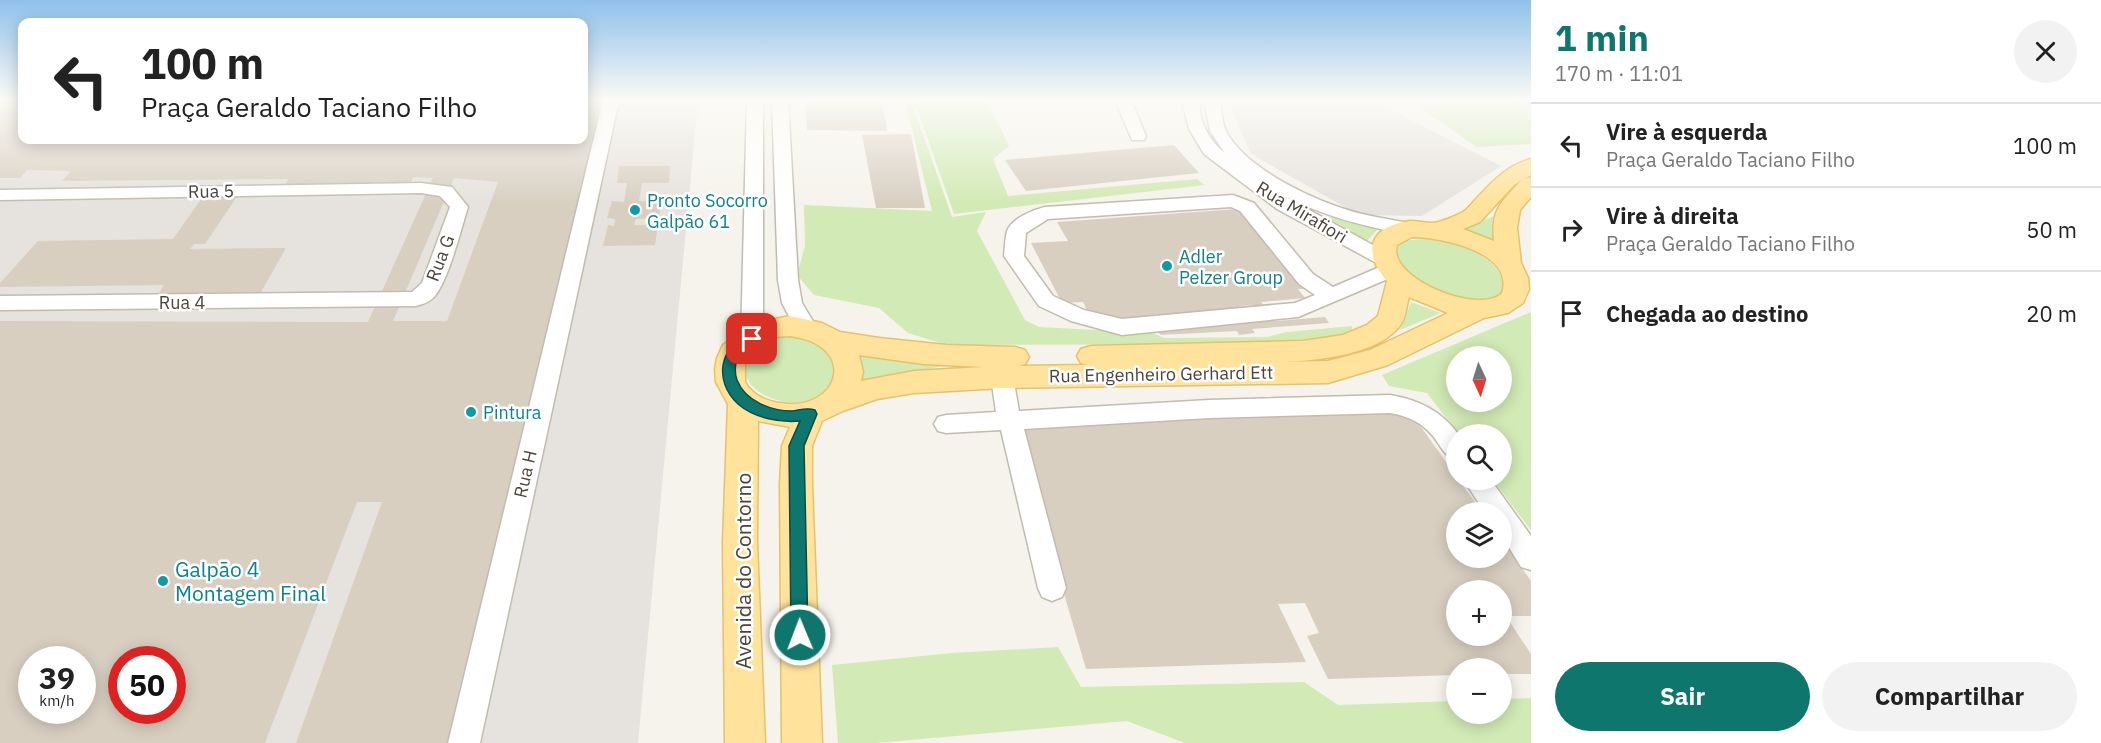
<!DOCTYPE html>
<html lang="pt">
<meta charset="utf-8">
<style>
body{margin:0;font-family:"IBM Plex Sans",sans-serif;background:#f2f2f2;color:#222;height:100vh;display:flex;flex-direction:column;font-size:22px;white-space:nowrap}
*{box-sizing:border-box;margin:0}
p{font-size:20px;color:#767676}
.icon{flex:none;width:33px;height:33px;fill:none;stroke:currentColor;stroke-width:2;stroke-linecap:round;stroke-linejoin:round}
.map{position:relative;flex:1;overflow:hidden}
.panel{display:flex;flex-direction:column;background:#fff;width:570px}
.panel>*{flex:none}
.top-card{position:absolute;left:18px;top:18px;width:570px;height:126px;border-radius:12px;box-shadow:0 3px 15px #0003;background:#fff;color:#222;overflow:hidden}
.needle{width:39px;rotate:176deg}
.buttons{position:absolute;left:1446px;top:346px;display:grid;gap:12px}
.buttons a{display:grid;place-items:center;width:66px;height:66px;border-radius:50%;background:#fff;box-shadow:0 3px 15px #0003;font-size:30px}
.speed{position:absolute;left:18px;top:646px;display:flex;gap:12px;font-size:30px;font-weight:700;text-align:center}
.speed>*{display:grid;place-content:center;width:78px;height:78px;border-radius:50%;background:#fff;box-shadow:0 3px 15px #0003;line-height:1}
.speed small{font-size:15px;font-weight:400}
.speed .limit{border:9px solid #d22;background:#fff;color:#111}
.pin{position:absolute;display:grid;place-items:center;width:51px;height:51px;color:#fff;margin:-26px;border-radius:12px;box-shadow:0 3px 9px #0006}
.me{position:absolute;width:66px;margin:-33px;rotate:359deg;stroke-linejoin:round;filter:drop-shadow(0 0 4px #0008)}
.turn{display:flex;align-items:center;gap:21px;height:126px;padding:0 24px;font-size:27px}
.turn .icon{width:78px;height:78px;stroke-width:2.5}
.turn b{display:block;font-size:42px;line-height:51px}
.round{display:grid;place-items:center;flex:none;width:63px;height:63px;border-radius:32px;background:#f2f2f2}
.headline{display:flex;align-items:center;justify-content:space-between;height:102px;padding:0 24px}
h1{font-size:36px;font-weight:700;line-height:45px;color:#0f766e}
.action{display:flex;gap:12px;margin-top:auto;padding:12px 24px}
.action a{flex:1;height:69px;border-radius:36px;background:#0f766e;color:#fff;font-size:24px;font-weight:700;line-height:69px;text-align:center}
.action a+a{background:#f2f2f2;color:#222}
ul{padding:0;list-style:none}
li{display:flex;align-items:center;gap:18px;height:84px;padding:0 24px;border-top:2px solid #e0e0e0}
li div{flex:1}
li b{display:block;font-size:22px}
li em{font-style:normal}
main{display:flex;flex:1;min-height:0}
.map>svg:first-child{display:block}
.industrial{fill:#e6e2dd;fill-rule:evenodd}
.green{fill:#d2eab5;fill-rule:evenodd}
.building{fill:#d8cfc1;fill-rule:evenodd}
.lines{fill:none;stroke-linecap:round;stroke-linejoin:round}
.minor-casing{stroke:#c2bbae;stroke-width:3}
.major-casing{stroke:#e6c16a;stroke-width:3}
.minor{fill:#fff;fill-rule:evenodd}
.major{fill:#ffe39c;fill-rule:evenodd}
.route{fill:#0f766e;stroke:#0a4d48;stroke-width:1.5}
.culture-dot{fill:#0f9aa8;stroke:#fff;stroke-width:2}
.labels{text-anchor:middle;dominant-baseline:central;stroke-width:5;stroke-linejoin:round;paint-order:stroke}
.street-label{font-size:18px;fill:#4b4439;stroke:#fff}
.culture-label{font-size:18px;fill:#0d838f;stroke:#fff;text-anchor:start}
.near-culture-label{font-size:21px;fill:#0d838f;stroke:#fff;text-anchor:start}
.near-street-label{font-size:21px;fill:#4b4439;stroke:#fff}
</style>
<main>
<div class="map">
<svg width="1531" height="743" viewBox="0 0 1531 743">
<rect width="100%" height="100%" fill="#f6f3ec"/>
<path class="industrial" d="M0 100H22V140H584V100H698L638 743H0ZM32 660H82V711H32ZM122 660H172V711H122Z
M1227 100H1408L1381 105 1501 166 1422 216 1359 215 1251 154Z"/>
<path class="green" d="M905 100H911L952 217 986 212 977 231 1025 320 1039 327 1153 333 1164 338 1267 337 1287 332 1352 326V333L1296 344 947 345 908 333 879 308 814 295 797 275 805 246 804 205 932 211Z
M914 100H987L1009 146 993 159 1008 196 1197 179 1205 185 954 214Z
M1515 100H1531V144L1477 147 1419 107 1502 106Z
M1323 215 1378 229 1367 241Z
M1497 215 1496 245 1456 230Z
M1419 239C1450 241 1503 253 1505 291L1488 303 1434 295 1395 265 1397 247 1406 241Z
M1411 302 1441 313 1400 330Z
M1531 312V530L1493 480H1502V435H1459L1427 393 1389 386 1382 375ZM1456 357H1502V402H1456Z
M780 336C801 336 842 347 836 376 828 408 779 408 758 391 728 368 755 344 780 336Z
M858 356 943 366 861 383Z
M1058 647 1081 687 1304 682 1338 705 1456 701V714H1502V699L1531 698V743H1185L1127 721 877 743H838L832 665 952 653Z"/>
<path class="building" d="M0 100H22V140H584V100H603L447 743H296L382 502H357L265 743H0V321L368 322 433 178 413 177 410 184 285 185 288 179 62 181 71 171 27 170 20 178H0ZM454 178 498 182 447 321H393ZM32 660H82V711H32ZM122 660H172V711H122Z
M805 100H882L887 131 807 130Z
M911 134 925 208H876L862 135Z
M1174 145 1199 173 1026 191 1005 160Z
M619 166H670L669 183H642L639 201H661L659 218 636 219 634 225H658L655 245 603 246 608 225 614 226 615 219 607 218 612 201 624 202 627 183H617Z
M204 195H238L205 244H194L190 249 286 248 261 292 158 294 164 285 0 287V283L38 241 173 239Z
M1237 209 1249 223H1257L1310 289H1298L1305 298 1261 302 1276 321 1325 317 1329 323 1252 329 1255 333 1239 335 1237 331 1161 335 1152 327 1265 317 1256 305 1239 306 1241 310 1221 312 1218 309 1190 312 1192 315 1174 317 1169 314 1152 315 1153 321 1136 324 1129 318 1108 319 1087 310 1083 302 1062 303 1031 243 1068 241 1057 222Z
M1411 413 1456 476V480H1459L1483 513H1456V558H1502V540L1531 581V616H1506L1531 654V674H1502V669H1456V675L1328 679 1307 636 1319 633 1305 603 1278 604 1306 662 1086 669 1014 423ZM1456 591H1502V636H1456Z"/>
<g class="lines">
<defs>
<path id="minor" d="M603 100H619L480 743H448Z
M747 100H763V339L760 345 752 347 744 345 741 339Z
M772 100H788L798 280 802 303 817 328 814 333 806 336 798 333 782 303 778 280Z
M1115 100H1131L1146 136 1144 140H1132Z
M1185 100H1201C1196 117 1210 142 1224 152L1210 131 1204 100H1220C1221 110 1222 122 1226 131 1246 170 1317 202 1358 213 1377 218 1397 220 1417 225L1420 229 1417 233 1410 235C1365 227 1323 216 1282 195L1391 255 1394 260 1391 264 1397 265 1400 270 1397 275 1298 317 1122 335 1071 321 1039 306 1004 256C1005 248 1005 238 1007 231 1012 218 1033 210 1045 207L1233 195 1254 203 1313 274 1333 287 1382 266 1277 209 1204 154 1189 129 1183 105ZM1231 207 1240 211 1299 284 1315 295 1295 303 1122 319 1084 310 1053 296 1024 256 1026 233 1048 219Z
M421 183 452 187 468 207C461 229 448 283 433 298 428 303 422 304 416 306L0 310V296L412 292 422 283 450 207 440 196 421 193 0 200V190Z
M1002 369 1010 371 1013 377 1019 411 1209 400 1390 395C1420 400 1441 411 1459 435H1456V460C1444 456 1441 446 1433 436 1421 422 1408 416 1390 413L1209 418 1024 429 1066 588 1062 597 1052 601 1042 597 1038 588 1001 430 946 433 938 431 934 424 938 417 946 415 996 412 991 377 994 371Z
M1464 480H1491L1531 536V570L1521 567 1502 536V513H1485Z"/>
<path id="major" d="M1531 159V175L1525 179 1531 177V197L1520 210 1517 228 1521 263 1528 278 1529 289 1523 303 1508 313 1484 318 1388 365 1328 383 1002 388 914 393 877 399 843 411 822 421 812 446V484L822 743H782L780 484 782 446 790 427 758 421 757 542 765 743H725L723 542 728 404 716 382 715 369 717 358 723 345 756 323 790 316 822 323 840 332 879 338 946 345 1015 347 1025 350 1029 357 1025 364 1019 366 1087 365 1081 363 1077 356 1081 349 1091 346 1303 341 1343 335 1367 325 1378 316 1387 281C1361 251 1370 226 1410 221 1418 221 1425 223 1433 223 1441 222 1456 216 1463 212 1468 209 1472 203 1476 199 1492 182 1507 165 1531 159ZM1522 180C1501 202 1491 209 1494 241L1463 229 1480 222 1514 185ZM1412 237C1440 237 1515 252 1502 293 1479 316 1386 278 1397 245ZM1409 297 1448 313 1370 350 1328 361 1232 363C1277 362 1367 365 1399 327 1406 319 1406 307 1409 297ZM790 336C860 345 840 413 780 403 766 401 752 395 745 382V357L775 337ZM859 355 924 364 983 367 914 371 861 381 863 372Z"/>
</defs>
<use href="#minor" class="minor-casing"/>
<use href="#major" class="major-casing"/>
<use href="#minor" class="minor"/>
<use href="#major" class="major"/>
</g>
<linearGradient id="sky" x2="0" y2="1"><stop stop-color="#8fc1ec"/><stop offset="0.49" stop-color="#fbfaf6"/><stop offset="1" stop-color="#fbfaf6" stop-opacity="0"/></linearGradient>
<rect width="1531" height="204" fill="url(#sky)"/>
<path class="route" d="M752 334 757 335 759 339C754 345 745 347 740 353 735 360 734 372 737 380 745 401 771 411 792 411 800 410 807 407 815 410L817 414 804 446 808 635 806 641 800 643 793 641 791 635 789 446 800 421C780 423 754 418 738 404 713 381 719 344 752 334Z"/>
<g class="culture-dot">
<circle cx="635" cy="210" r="6"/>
<circle cx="1167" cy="266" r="6"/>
<circle cx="471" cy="412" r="6"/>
<circle cx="163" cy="581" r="6"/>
</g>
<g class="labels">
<g class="street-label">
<text transform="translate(211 191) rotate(-1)">Rua 5</text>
<text transform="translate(1302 212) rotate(31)">Rua Mirafiori</text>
<text transform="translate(440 258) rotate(-69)">Rua G</text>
<text x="182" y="302">Rua 4</text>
<text transform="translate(1161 374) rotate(-1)">Rua Engenheiro Gerhard Ett</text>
<text transform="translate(525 474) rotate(-77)">Rua H</text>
</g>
<g class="culture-label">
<text x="647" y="200">Pronto Socorro<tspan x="647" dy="21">Galpão 61</tspan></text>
<text x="1179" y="256">Adler<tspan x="1179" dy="21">Pelzer Group</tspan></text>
<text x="483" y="412">Pintura</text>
</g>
<g class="near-culture-label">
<text x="175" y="569">Galpão 4<tspan x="175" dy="24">Montagem Final</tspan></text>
</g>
<g class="near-street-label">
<text transform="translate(743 571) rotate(-90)">Avenida do Contorno</text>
</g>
</g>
</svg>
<div class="buttons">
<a><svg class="needle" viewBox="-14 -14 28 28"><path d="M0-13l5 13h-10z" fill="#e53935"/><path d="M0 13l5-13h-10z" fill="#767676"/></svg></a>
<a><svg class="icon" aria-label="search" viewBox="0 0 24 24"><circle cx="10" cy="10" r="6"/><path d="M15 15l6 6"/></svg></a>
<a><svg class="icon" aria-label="layers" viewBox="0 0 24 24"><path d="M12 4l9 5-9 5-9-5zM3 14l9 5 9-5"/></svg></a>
<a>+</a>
<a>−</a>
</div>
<div class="speed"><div>39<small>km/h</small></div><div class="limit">50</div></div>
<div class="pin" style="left:752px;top:339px;background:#d93025"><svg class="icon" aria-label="arrive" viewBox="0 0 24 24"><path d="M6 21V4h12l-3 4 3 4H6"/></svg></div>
<svg class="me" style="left:800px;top:635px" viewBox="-20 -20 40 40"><circle r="17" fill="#0f766e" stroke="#fff" stroke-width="3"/><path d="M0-11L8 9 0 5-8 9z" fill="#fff"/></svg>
<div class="top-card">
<div class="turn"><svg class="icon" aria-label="left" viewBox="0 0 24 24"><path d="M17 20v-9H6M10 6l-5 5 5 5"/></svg><div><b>100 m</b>Praça Geraldo Taciano Filho</div></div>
</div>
</div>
<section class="panel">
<div class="headline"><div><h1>1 min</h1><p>170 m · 11:01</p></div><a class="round"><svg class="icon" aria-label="close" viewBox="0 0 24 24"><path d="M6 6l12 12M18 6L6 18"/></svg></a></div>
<ul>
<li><svg class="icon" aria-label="left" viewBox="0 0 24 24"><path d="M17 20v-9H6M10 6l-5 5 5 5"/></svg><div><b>Vire à esquerda</b><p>Praça Geraldo Taciano Filho</p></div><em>100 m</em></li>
<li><svg class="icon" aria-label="right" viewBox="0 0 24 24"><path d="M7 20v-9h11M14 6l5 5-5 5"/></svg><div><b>Vire à direita</b><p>Praça Geraldo Taciano Filho</p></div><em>50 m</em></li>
<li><svg class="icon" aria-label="arrive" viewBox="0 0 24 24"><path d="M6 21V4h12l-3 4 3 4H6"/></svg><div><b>Chegada ao destino</b></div><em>20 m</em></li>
</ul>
<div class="action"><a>Sair</a><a>Compartilhar</a></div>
</section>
</main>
